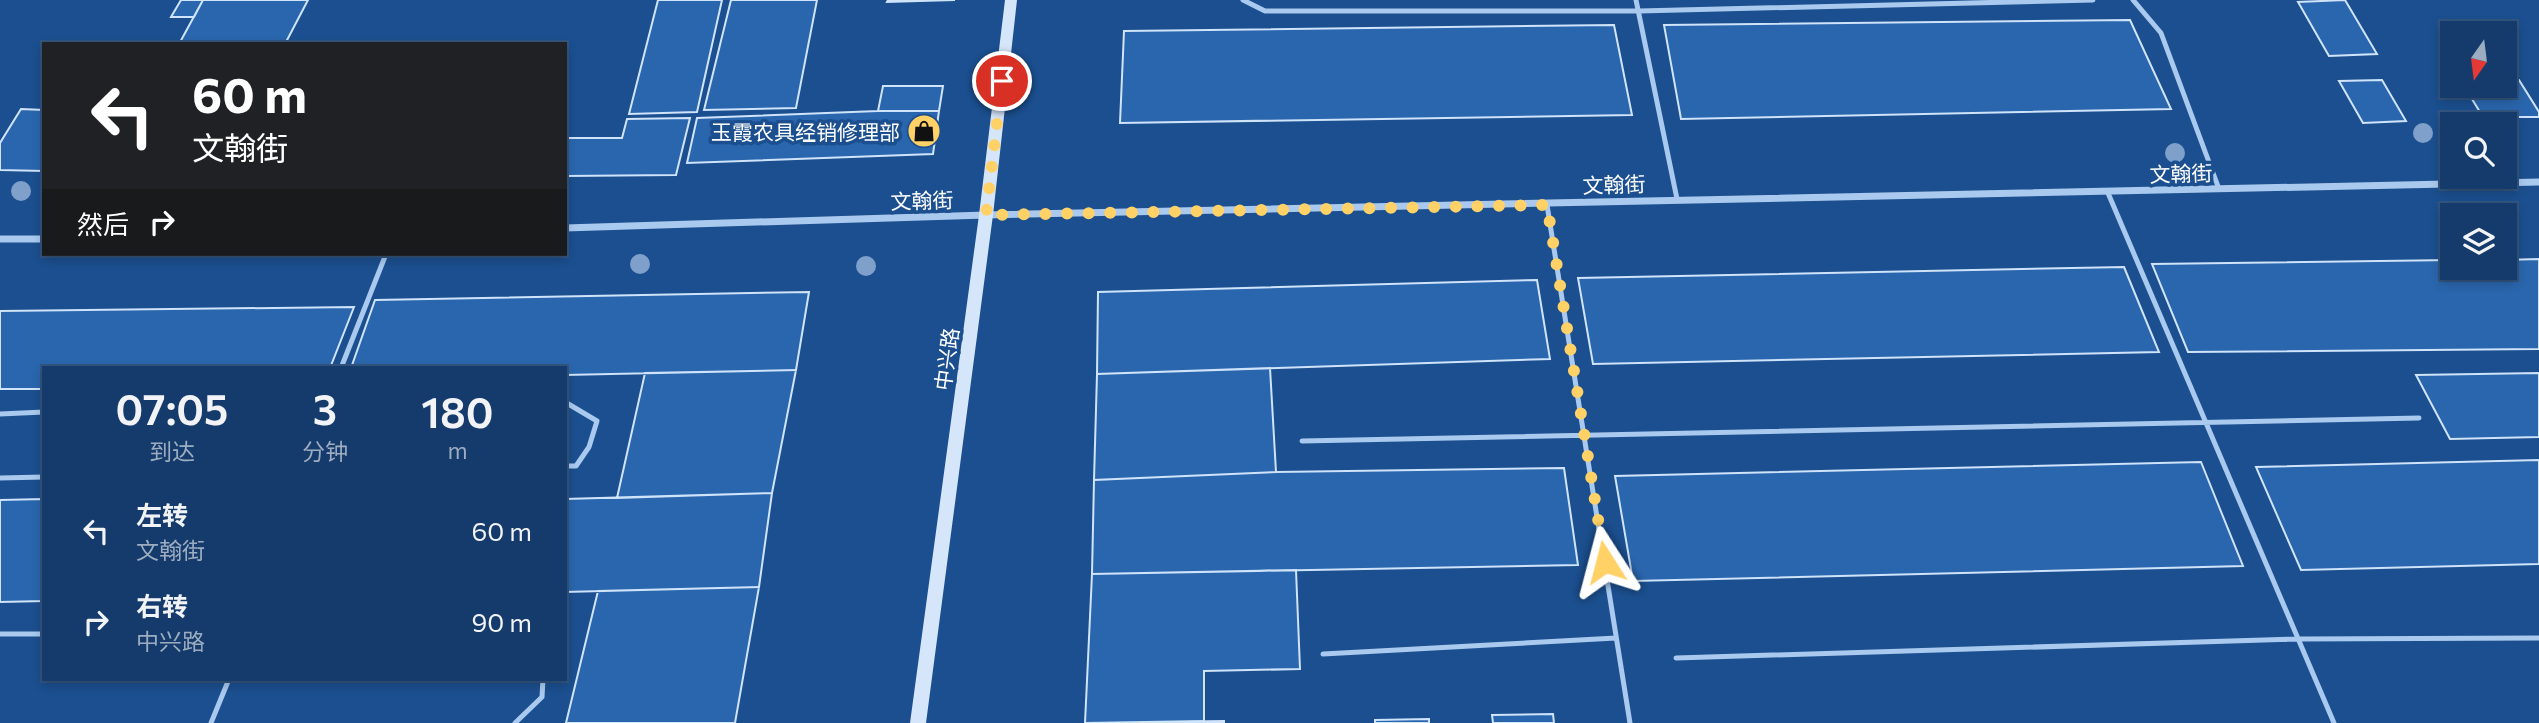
<!DOCTYPE html>
<html lang="zh">
<meta charset="utf-8">
<style>
body{margin:0;font-family:Commissioner,"Noto Sans SC",sans-serif;background:#214673;color:#f1f3f6;height:100vh;display:flex;flex-direction:column;font-size:26px;white-space:nowrap}
*{box-sizing:border-box;margin:0}
p{font-size:23px;color:#9dadc1}
.icon{flex:none;width:38px;height:38px;fill:none;stroke:currentColor;stroke-width:2;stroke-linecap:round;stroke-linejoin:round}
.map{position:relative;flex:1;overflow:hidden}
.side{position:absolute;left:42px;top:366px;width:525px;height:315px;display:flex;flex-direction:column;background:#143b6b;border-radius:0px;box-shadow:0 4px 10px #0003,0 0 0 2px #33557e}
.side>*{flex:none}
.banner{position:absolute;left:42px;top:42px;width:525px;height:214px;border-radius:0px;box-shadow:0 4px 10px #0003,0 0 0 2px #33557e;background:#202124;color:#fff;overflow:hidden}
.needle{width:46px;rotate:194deg}
.controls{position:absolute;left:2440px;top:21px;display:grid;gap:14px}
.controls a{display:grid;place-items:center;width:77px;height:77px;border-radius:0px;background:#143b6b;box-shadow:0 4px 10px #0003,0 0 0 2px #33557e;font-size:35px}
.pin{position:absolute;display:grid;place-items:center;width:60px;height:60px;color:#fff;margin:-30px;border:4px solid #fff;border-radius:50%;box-shadow:0 2px 7px #0007}
.me{position:absolute;width:77px;margin:-38px;rotate:351deg;stroke-linejoin:round;filter:drop-shadow(0 0 5px #0008)}
.turn{display:flex;align-items:center;gap:24px;height:147px;padding:0 35px;font-size:32px}
.turn .icon{width:91px;height:91px;stroke-width:2.5}
.turn b{display:block;font-size:49px;line-height:60px}
.then{display:flex;align-items:center;height:66px;padding:0 35px;background:#0003;gap:14px;font-size:26px}
.eta{display:flex;justify-content:space-evenly;align-items:center;height:119px;text-align:center}
.eta b{font-size:42px;font-weight:600;line-height:49px}
ul{padding:0;list-style:none}
li{display:flex;align-items:center;gap:21px;height:91px;padding:0 35px}
li div{flex:1}
li b{display:block;font-size:26px}
li em{font-style:normal}
.map>svg:first-child{display:block}
.building{fill:#2a66ad;stroke:#cfe3fa;stroke-width:2}
.lines{fill:none;stroke-linecap:round;stroke-linejoin:round}
.lane{stroke:#a9c9ee;stroke-width:5}
.street{stroke:#a9c9ee;stroke-width:7}
.secondary{fill:#d6e6fa;fill-rule:evenodd}
.tree{fill:#7ea0ca}
.route{stroke:#ffd166;stroke-width:12;stroke-dasharray:0 21.6}
.labels{text-anchor:middle;dominant-baseline:central;stroke-width:7;stroke-linejoin:round;paint-order:stroke}
.poi-label{font-size:21px;fill:#fff;stroke:#1b4f8f;text-anchor:end}
.street-label{font-size:21px;fill:#fff;stroke:#1b4f8f}
</style>
<div class="map">
<svg width="2539" height="723" viewBox="0 0 2539 723">
<rect width="100%" height="100%" fill="#1b4f8f"/>
<path class="building" d="M181 0H203L194 17H171Z
M203 0H308L285 44H179Z
M658 0H722L697 112 629 114Z
M731 0H817L796 108 704 110Z
M888 0H955L887 2Z
M2345 0 2377 54 2329 56 2298 2Z
M2130 20 2171 109 1681 119 1664 25Z
M1614 25 1632 115 1120 123 1124 31Z
M2382 80 2406 121 2363 123 2339 81Z
M2504 80H2519L2539 112V117H2483L2464 86H2504Z
M883 86H943L939 111H878Z
M21 109 44 110V171L0 170V143Z
M878 111H939L933 154 687 163 697 118Z
M690 118 676 175 565 176V138H622L627 119Z
M2539 259V349L2188 352 2152 264 2452 260V268H2504V260Z
M2124 267 2159 352 1593 364 1578 278Z
M1537 280 1550 359 1097 374 1098 292Z
M809 292 796 370 565 375V368H351L375 300Z
M354 307 330 368H44V389H0V311Z
M1270 368 1276 472 1094 480 1097 374Z
M796 370 772 493 617 498 645 373Z
M2539 373V437L2450 439 2416 375Z
M2539 460V564L2301 570 2256 467Z
M2201 462 2243 566 1633 581 1615 476Z
M1564 468 1578 565 1092 574 1094 480 1276 472Z
M772 493 759 587 565 592V499Z
M44 499V601L0 602V500Z
M1296 570 1300 669 1204 671V721L1085 723 1092 574Z
M759 587 735 723H566L598 591Z
M1553 714 1554 723H1493L1492 715Z
M1429 719V723H1375V720Z
M1224 721V723H1151V722Z"/>
<g class="lines">
<path class="lane" d="M1243 0 1265 11H1639L2093 0
M1636 0 1677 199
M2133 0 2161 33 2219 189
M2108 193 2334 723
M1547 205 1630 723
M341 368 386 254
M565 402 597 421 589 447 576 466H565
M0 414 44 412
M1302 441 2419 418
M0 478 44 477
M0 634H44
M1323 654 1616 638
M1676 658 2298 639 2539 638
M211 723 229 679
M515 723 542 697 543 679"/>
<path class="street" d="M565 228 986 215 2539 182
M0 239H44"/>
<path class="secondary" d="M1005 0H1017L993 215 926 723H910L979 215Z"/>
</g>
<g class="tree">
<circle cx="2423" cy="133" r="10"/>
<circle cx="2175" cy="153" r="10"/>
<circle cx="21" cy="191" r="10"/>
<circle cx="640" cy="264" r="10"/>
<circle cx="866" cy="266" r="10"/>
</g>
<g class="lines">
<path class="route" d="M1002 81 986 215 1547 205 1605 562"/>
</g>
<defs>
<symbol id="shop-disc" viewBox="-11 -11 22 22"><circle r="9.5" fill="#ffd166" stroke="#1b4f8f"/><path d="M-5-2.5h2.3a2.7 3.5 0 0 1 5.4 0H5L5.5 6h-11ZM-1.5-2.5h3a1.5 2.3 0 0 0-3 0Z" fill="#111"/></symbol>
</defs>
<g fill-rule="evenodd">
<use href="#shop-disc" x="905" y="112" width="38" height="38"/>
</g>
<g class="labels">
<g class="poi-label">
<text x="900" y="131">玉霞农具经销修理部</text>
</g>
<g class="street-label">
<text transform="translate(2181 173) rotate(-2)">文翰街</text>
<text transform="translate(1614 184) rotate(-2)">文翰街</text>
<text transform="translate(922 200) rotate(-2)">文翰街</text>
<text transform="translate(946 359) rotate(-82)">中兴路</text>
</g>
</g>
</svg>
<div class="controls">
<a><svg class="needle" viewBox="-14 -14 28 28"><path d="M0-13l5 13h-10z" fill="#e53935"/><path d="M0 13l5-13h-10z" fill="#9dadc1"/></svg></a>
<a><svg class="icon" aria-label="search" viewBox="0 0 24 24"><circle cx="10" cy="10" r="6"/><path d="M15 15l6 6"/></svg></a>
<a><svg class="icon" aria-label="layers" viewBox="0 0 24 24"><path d="M12 4l9 5-9 5-9-5zM3 14l9 5 9-5"/></svg></a>
</div>
<div class="pin" style="left:1002px;top:81px;background:#d93025"><svg class="icon" aria-label="arrive" viewBox="0 0 24 24"><path d="M6 21V4h12l-3 4 3 4H6"/></svg></div>
<svg class="me" style="left:1605px;top:562px" viewBox="-20 -20 40 40"><path d="M0-17L14 15 0 8-14 15z" fill="#ffd166" stroke="#fff" stroke-width="4"/></svg>
<div class="banner">
<div class="turn"><svg class="icon" aria-label="left" viewBox="0 0 24 24"><path d="M17 20v-9H6M10 6l-5 5 5 5"/></svg><div><b>60 m</b>文翰街</div></div>
<div class="then">然后<svg class="icon" aria-label="right" viewBox="0 0 24 24"><path d="M7 20v-9h11M14 6l5 5-5 5"/></svg></div>
</div>
<section class="side">
<div class="eta">
<div><b>07:05</b><p>到达</p></div>
<div><b>3</b><p>分钟</p></div>
<div><b>180</b><p>m</p></div>
</div>
<ul>
<li><svg class="icon" aria-label="left" viewBox="0 0 24 24"><path d="M17 20v-9H6M10 6l-5 5 5 5"/></svg><div><b>左转</b><p>文翰街</p></div><em>60 m</em></li>
<li><svg class="icon" aria-label="right" viewBox="0 0 24 24"><path d="M7 20v-9h11M14 6l5 5-5 5"/></svg><div><b>右转</b><p>中兴路</p></div><em>90 m</em></li>
</ul>
</section>
</div>
